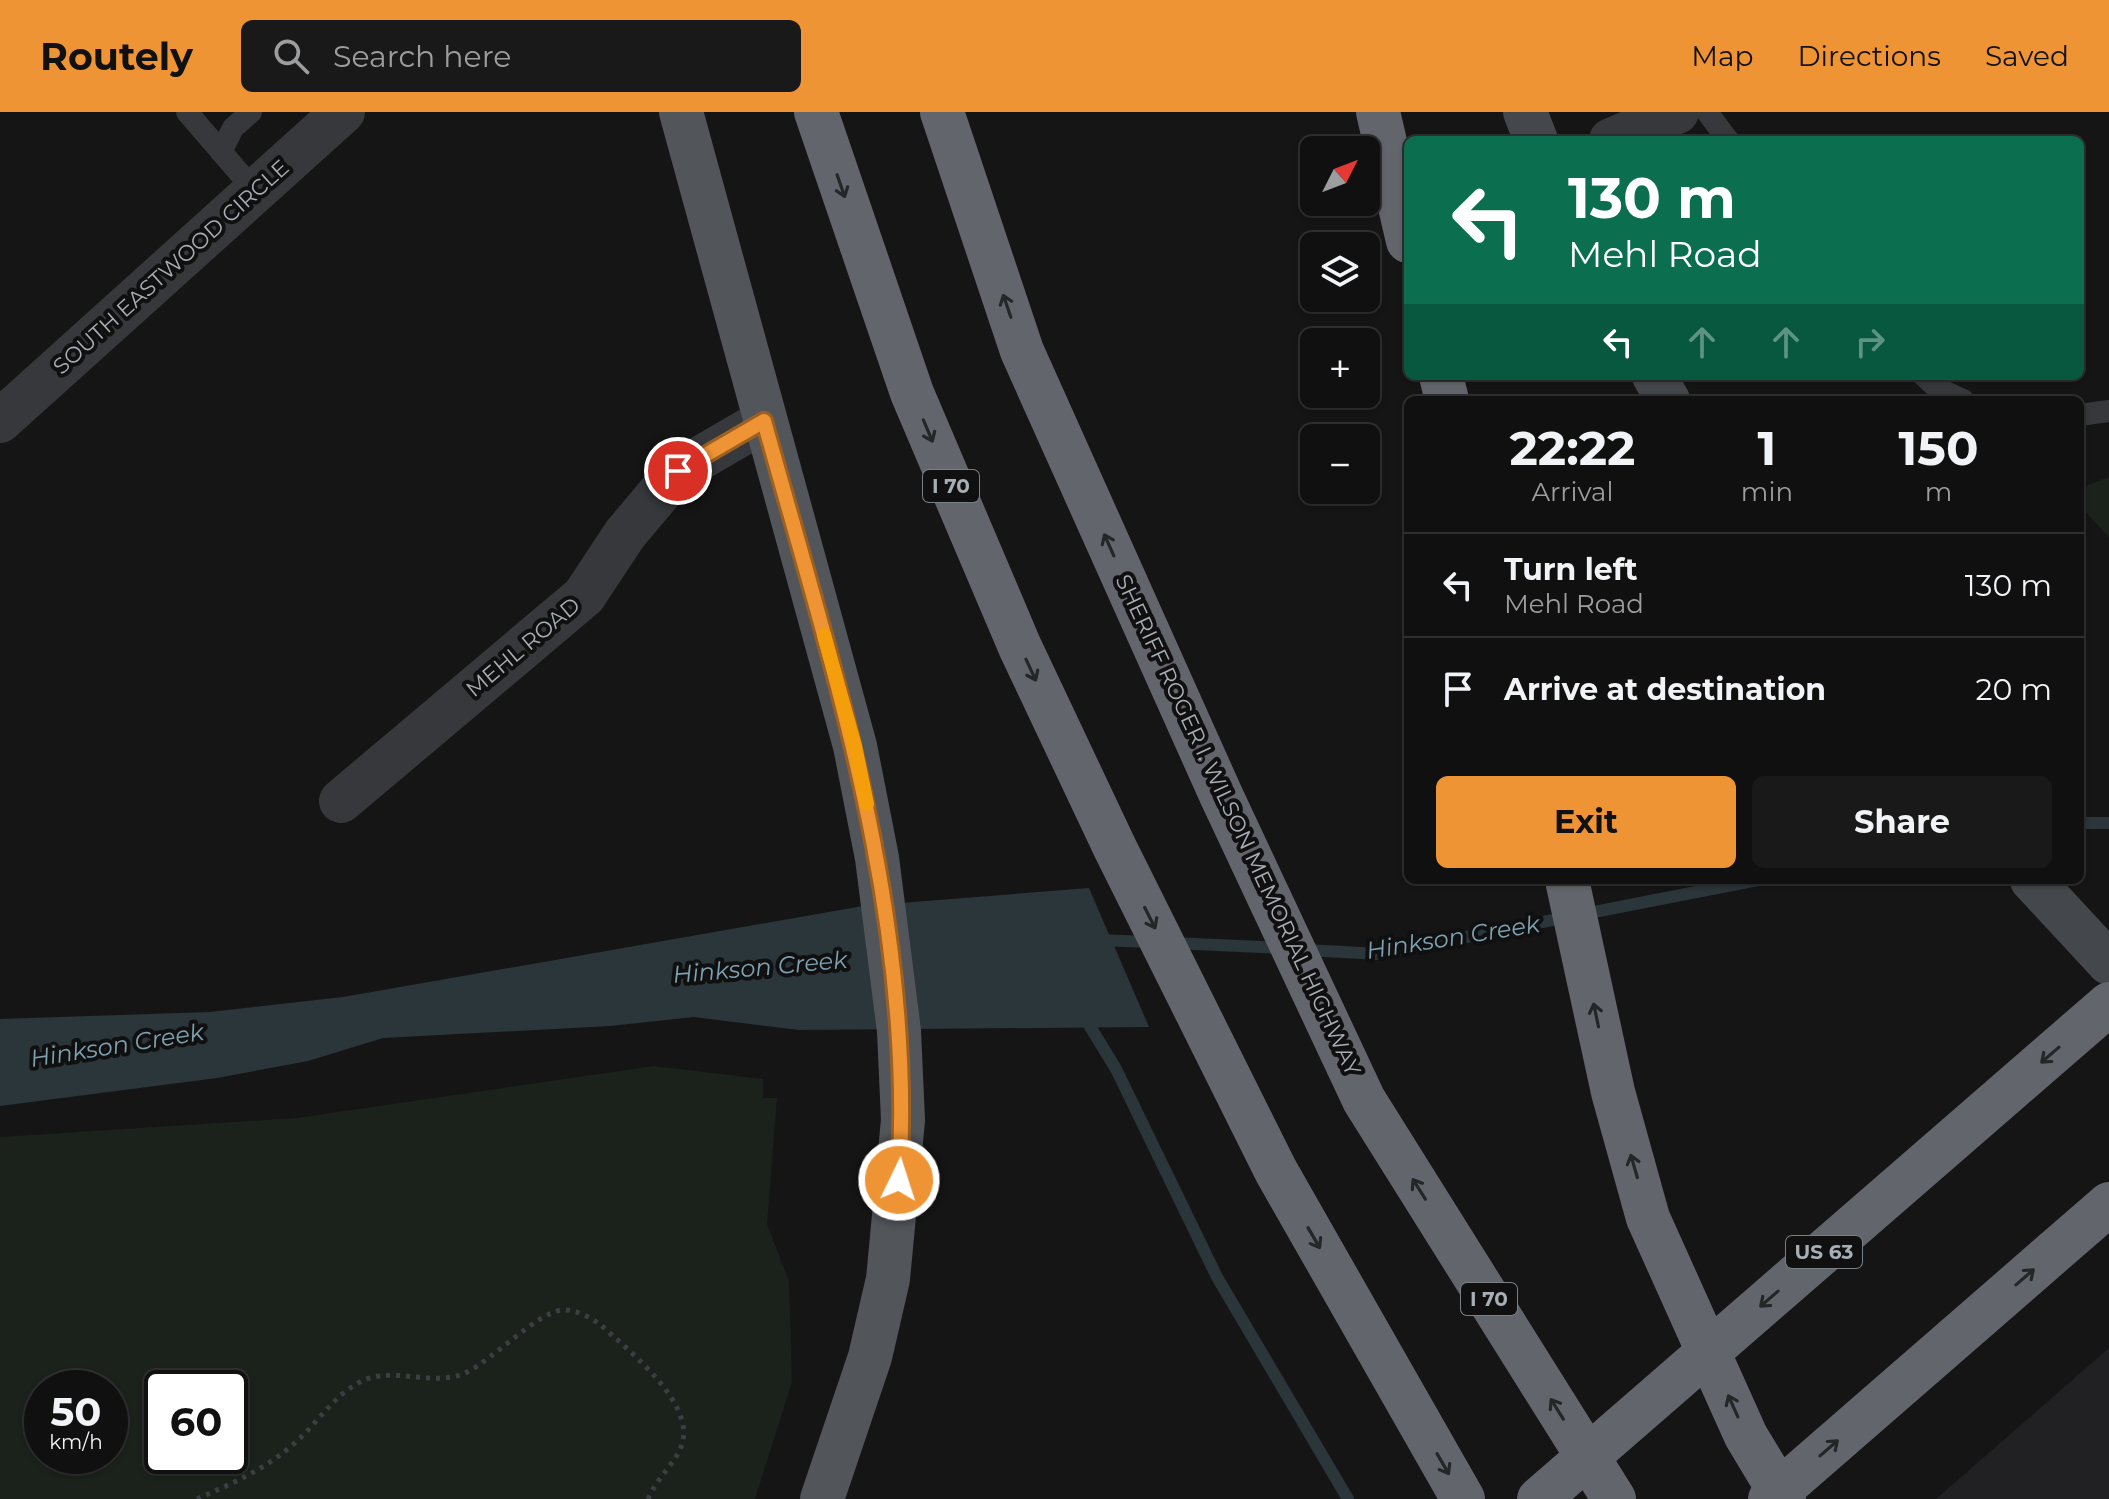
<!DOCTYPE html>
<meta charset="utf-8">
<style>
body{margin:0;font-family:Montserrat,sans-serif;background:#191919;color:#f1f3f6;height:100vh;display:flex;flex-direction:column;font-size:30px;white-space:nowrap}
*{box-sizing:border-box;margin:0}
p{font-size:26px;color:#9c9d9f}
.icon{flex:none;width:44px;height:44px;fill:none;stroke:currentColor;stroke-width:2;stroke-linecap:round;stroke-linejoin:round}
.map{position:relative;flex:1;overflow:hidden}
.drawer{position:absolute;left:1404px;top:284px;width:680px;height:488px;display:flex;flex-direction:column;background:#101010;border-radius:12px;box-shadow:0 2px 6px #0004,0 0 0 2px #303030}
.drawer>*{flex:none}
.hud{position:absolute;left:1404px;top:24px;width:680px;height:244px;border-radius:12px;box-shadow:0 2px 6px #0004,0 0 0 2px #303030;background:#0b6e4f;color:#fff;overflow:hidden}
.needle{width:52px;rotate:48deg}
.tools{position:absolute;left:1300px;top:24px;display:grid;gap:16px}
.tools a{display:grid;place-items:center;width:80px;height:80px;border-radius:12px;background:#101010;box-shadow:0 2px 6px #0004,0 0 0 2px #303030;font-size:40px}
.speed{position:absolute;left:24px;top:1258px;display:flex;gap:16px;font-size:40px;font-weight:700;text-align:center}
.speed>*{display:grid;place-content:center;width:104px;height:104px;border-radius:50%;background:#101010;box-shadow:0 2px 6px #0004,0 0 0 2px #303030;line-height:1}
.speed small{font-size:20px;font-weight:400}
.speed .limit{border:4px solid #111;border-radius:12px;background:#fff;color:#111}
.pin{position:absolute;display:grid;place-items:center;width:68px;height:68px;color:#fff;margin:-34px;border:4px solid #fff;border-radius:50%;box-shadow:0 2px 8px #0007}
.me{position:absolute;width:88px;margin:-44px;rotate:4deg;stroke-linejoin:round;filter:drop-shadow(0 0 6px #0008)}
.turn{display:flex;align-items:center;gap:28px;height:168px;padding:0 32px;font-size:36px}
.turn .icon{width:104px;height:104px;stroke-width:2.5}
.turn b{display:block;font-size:56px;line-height:68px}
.lanes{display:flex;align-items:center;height:76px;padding:0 32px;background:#0003;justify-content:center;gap:40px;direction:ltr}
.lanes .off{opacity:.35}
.eta{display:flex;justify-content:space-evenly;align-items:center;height:136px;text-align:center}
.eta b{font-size:48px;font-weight:700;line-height:56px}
.cta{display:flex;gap:16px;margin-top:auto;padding:16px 32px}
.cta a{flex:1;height:92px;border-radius:12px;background:#ef9435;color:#111;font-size:32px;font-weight:700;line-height:92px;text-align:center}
.cta a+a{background:#191919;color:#f1f3f6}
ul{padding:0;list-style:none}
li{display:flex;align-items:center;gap:24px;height:104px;padding:0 32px;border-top:2px solid #303030}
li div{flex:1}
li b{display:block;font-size:30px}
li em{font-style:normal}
header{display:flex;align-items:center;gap:48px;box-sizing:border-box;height:112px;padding:0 40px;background:#ef9435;color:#111}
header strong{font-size:38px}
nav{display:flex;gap:44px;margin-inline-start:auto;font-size:28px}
.search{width:560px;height:72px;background:#191919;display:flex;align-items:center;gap:20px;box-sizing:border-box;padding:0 28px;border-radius:12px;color:#9c9d9f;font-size:30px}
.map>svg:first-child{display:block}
.built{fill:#212123}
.green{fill:#1b211b;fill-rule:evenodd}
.water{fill:#2b363a}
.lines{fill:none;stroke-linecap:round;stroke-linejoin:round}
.stream{stroke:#2b363a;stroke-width:12}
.path{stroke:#3c3f42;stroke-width:5;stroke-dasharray:4 6;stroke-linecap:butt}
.lane{stroke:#36383b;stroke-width:22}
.street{stroke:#36383b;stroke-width:44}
.secondary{stroke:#44474b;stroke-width:44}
.primary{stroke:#52555a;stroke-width:44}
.highway{stroke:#62666c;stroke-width:44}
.highway-bridge{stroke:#62666c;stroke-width:44}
.oneway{stroke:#242628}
.route-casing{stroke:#9b6022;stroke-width:20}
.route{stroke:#ef9435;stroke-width:14}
.slow{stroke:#f59e0b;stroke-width:14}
.labels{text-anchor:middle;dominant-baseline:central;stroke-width:8;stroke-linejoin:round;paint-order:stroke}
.shield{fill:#101011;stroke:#7a7f84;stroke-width:2}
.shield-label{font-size:20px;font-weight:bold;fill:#a7aeb6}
.street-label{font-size:22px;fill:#a7aeb6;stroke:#101011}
.water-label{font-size:24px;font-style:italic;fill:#7ea1b1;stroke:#101011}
</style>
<header>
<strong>Routely</strong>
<div class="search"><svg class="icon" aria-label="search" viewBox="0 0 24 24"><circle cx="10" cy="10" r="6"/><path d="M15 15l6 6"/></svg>Search here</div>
<nav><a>Map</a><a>Directions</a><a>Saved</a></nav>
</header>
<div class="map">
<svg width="2109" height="1387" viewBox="0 0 2109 1387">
<rect width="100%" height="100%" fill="#151516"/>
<path class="built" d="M2109 1236V1387H1936Z"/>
<path class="green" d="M2109 365V425L2080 394V376Z
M654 954 763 967V986H777L767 1112 789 1169 792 1270 755 1387H0V1025L296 1006ZM42 1276H110V1344H42ZM162 1276H230V1344H162Z"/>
<path class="water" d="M1089 776 1149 915 799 918 694 905 610 914 383 926 308 949 217 966 0 994V907L210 900 343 885 863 794Z"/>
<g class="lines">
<path class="stream" d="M2080 711H2109
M1097 828 1151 830
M1173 831 1282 836
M1305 838 1379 842 1758 768
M1083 903 1116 957 1217 1165 1348 1387"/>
<path class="path" d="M197 1387C233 1371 268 1356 297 1329 318 1310 333 1285 358 1271 391 1252 431 1276 465 1261 493 1248 536 1201 562 1198 576 1197 591 1206 601 1213 630 1240 698 1293 681 1335 675 1351 657 1366 648 1387"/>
<path class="lane" d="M187 0 255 79
M1707 0 1728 28
M221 40 233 16 251 0
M1924 264 1937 276 1963 288
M2080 303 2109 299"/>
<path class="street" d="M1611 28 1677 0
M0 309 343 0
M341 689 584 484 625 422 678 359 764 309"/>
<path class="secondary" d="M1525 0 1536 28
M1654 264 1668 288
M2032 768 2109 851"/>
<path class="primary" d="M681 0 855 634 877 746 899 919 903 1008 888 1167 870 1245 822 1387"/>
<path class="highway" d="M816 0 912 281 1020 535 1115 736 1276 1059 1463 1387
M942 0 1022 239 1221 683 1364 988 1614 1387
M1378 0 1408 129
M1441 264 1447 288
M1567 768 1613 980 1648 1106 1746 1324 1784 1387"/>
<path class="highway-bridge" d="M1539 1387 2109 892
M1770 1387 2109 1092"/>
</g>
<defs><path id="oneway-shaft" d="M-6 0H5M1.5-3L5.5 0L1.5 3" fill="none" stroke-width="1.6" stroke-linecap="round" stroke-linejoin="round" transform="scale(2)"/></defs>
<g class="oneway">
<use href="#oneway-shaft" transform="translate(841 74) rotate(71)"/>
<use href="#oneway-shaft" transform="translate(1007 194) rotate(-109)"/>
<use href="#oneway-shaft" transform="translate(928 319) rotate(67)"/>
<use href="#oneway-shaft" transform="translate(1109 433) rotate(-114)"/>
<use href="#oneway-shaft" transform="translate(1031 558) rotate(65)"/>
<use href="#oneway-shaft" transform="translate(1150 806) rotate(63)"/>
<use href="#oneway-shaft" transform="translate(1596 903) rotate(-102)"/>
<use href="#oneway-shaft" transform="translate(2050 943) rotate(139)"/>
<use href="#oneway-shaft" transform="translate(1634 1054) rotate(-106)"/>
<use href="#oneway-shaft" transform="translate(1419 1077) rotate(-122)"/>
<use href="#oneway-shaft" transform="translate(1314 1126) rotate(60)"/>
<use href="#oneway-shaft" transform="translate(2025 1165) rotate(-41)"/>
<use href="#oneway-shaft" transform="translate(1769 1187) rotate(139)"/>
<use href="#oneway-shaft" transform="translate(1733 1294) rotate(-114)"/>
<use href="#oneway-shaft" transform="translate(1557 1297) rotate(-122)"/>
<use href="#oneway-shaft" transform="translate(1829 1336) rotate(-41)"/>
<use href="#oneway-shaft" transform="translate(1443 1352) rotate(60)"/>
</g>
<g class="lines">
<defs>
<path id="route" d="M678 359 764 309C833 557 916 807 899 1068"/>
</defs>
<use href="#route" class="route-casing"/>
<use href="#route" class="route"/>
<path class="slow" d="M824 523 855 634 867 692"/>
</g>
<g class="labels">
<g class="shield">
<rect x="923" y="358" width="56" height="32" rx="6"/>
<rect x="1786" y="1124" width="76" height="32" rx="6"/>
<rect x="1461" y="1171" width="56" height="32" rx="6"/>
</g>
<g class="shield-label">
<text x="951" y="374">I 70</text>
<text x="1824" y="1140">US 63</text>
<text x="1489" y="1187">I 70</text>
</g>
<g class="street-label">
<text transform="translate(171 155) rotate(-42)">SOUTH EASTWOOD CIRCLE</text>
<text transform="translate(523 535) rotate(-40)">MEHL ROAD</text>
<text transform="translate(1238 713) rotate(65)">SHERIFF ROGER I. WILSON MEMORIAL HIGHWAY</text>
</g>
<g class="water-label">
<text transform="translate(1453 825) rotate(-9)">Hinkson Creek</text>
<text transform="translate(760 855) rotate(-5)">Hinkson Creek</text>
<text transform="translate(117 933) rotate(-9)">Hinkson Creek</text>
</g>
</g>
</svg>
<div class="tools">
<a><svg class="needle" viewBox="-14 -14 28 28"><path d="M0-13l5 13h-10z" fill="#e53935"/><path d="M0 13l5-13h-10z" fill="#9c9d9f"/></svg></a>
<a><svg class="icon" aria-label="layers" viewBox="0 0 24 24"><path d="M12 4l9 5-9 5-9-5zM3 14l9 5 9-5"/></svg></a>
<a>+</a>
<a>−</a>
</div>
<div class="speed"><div>50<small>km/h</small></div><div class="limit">60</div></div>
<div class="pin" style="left:678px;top:359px;background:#d93025"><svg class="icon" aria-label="arrive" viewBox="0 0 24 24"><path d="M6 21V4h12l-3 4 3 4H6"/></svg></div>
<svg class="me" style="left:899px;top:1068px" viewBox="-20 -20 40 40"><circle r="17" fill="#ef9435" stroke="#fff" stroke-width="3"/><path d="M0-11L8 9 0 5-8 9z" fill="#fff"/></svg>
<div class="hud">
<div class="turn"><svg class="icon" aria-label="left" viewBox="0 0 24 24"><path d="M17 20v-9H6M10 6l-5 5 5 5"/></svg><div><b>130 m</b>Mehl Road</div></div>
<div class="lanes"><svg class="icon" aria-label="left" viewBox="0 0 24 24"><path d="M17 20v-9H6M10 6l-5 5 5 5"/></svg><svg class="icon off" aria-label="ahead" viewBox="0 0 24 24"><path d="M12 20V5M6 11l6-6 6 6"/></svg><svg class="icon off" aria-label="ahead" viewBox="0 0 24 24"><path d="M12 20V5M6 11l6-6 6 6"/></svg><svg class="icon off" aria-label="right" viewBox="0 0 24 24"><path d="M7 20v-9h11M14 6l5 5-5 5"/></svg></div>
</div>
<section class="drawer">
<div class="eta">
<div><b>22:22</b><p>Arrival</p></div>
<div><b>1</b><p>min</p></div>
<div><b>150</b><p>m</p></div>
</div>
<ul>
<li><svg class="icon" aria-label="left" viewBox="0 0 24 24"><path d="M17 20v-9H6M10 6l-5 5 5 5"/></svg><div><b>Turn left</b><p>Mehl Road</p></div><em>130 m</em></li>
<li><svg class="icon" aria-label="arrive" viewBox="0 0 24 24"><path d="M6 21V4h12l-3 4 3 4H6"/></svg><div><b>Arrive at destination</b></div><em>20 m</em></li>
</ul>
<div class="cta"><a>Exit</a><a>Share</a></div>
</section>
</div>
